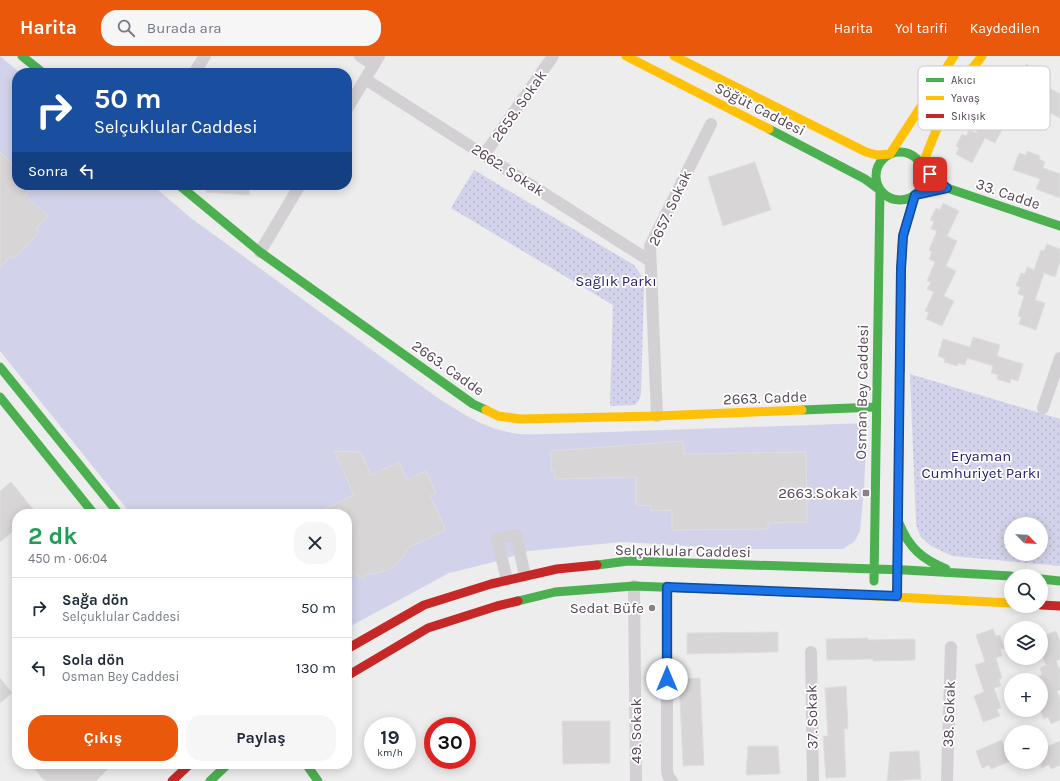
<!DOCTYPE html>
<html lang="tr">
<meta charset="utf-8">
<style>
body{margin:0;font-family:Karla,sans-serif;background:#f6f6f7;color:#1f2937;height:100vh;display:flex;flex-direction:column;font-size:15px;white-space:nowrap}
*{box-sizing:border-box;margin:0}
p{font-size:13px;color:#747a83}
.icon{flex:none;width:22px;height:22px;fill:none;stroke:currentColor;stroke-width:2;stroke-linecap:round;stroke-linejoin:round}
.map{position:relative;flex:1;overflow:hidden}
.details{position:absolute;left:12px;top:453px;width:340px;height:260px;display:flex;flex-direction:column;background:#fff;border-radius:16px;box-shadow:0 2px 10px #0003}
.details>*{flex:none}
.guide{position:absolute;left:12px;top:12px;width:340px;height:122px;border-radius:16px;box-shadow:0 2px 10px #0003;background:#1a4fa0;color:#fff;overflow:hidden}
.needle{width:26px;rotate:114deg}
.buttons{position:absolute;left:1004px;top:461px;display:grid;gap:8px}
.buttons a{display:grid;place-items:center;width:44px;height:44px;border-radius:50%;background:#fff;box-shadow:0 2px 10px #0003;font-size:20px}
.speed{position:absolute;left:364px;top:661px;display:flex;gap:8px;font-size:20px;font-weight:700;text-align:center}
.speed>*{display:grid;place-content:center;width:52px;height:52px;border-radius:50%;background:#fff;box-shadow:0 2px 10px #0003;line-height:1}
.speed small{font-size:10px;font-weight:400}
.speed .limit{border:6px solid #d22;background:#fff;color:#111}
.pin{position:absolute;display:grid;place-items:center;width:34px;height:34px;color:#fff;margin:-17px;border-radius:8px;box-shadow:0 2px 6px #0006}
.me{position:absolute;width:44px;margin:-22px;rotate:0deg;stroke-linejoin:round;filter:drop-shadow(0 0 3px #0008)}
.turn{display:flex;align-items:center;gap:14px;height:84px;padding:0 16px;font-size:18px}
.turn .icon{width:52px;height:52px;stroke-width:2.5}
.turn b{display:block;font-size:28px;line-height:34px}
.then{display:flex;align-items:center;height:38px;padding:0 16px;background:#0003;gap:8px;font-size:15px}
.round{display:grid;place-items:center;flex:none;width:42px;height:42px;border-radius:16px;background:#f6f6f7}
.headline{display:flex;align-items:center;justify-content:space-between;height:68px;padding:0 16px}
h1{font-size:24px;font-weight:700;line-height:30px;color:#1e9e55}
.primary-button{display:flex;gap:8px;margin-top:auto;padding:8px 16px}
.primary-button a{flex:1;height:46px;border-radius:16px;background:#ea580c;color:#fff;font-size:16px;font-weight:700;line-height:46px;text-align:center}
.primary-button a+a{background:#f6f6f7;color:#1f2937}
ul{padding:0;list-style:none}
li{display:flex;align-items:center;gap:12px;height:60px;padding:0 16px;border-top:1px solid #e0e1e3}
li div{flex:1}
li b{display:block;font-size:15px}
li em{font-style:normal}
header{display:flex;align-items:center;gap:24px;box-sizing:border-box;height:56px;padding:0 20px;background:#ea580c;color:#fff}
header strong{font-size:19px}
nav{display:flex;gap:22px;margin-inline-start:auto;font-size:14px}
.search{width:280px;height:36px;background:#f6f6f7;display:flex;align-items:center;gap:10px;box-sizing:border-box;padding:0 14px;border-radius:16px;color:#747a83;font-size:15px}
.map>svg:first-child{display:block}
.grass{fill:#d2d3ea}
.park{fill:url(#park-dots);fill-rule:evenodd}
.building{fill:#d8d5d7;stroke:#dfdede}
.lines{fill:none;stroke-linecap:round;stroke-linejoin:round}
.street{stroke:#d3d0d3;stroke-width:12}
.fast{stroke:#4caf50;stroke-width:9}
.slow{stroke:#ffc107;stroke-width:9}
.jam{stroke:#c62828;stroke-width:9}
.route-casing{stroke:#114b97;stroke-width:10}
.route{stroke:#1a73e8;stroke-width:7}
.poi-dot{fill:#8a808a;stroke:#fff;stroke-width:1.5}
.labels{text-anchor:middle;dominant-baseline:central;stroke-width:3.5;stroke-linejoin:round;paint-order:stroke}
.street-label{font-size:15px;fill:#564655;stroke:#fff}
.park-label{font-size:15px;fill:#27206e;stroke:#fff}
.poi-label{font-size:15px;fill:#564655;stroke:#fff;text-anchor:end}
.key{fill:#fff;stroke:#ccc8cc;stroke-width:1}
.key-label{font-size:11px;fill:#564655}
</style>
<header>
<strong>Harita</strong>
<div class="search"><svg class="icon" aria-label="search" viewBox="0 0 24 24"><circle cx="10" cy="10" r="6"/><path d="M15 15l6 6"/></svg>Burada ara</div>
<nav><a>Harita</a><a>Yol tarifi</a><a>Kaydedilen</a></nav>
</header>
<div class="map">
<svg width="1060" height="725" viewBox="0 0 1060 725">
<defs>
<pattern id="park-dots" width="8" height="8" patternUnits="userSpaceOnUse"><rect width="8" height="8" fill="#d2d3ea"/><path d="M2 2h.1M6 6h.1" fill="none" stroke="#b6b6cb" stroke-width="1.8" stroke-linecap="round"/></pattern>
</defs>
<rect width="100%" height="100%" fill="#ecedec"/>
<path class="grass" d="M0 0 20 17H17V129H152L191 162 435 340C461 357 488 375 520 378 530 379 541 378 551 378L867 367 864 434 860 475 855 485 843 493H740L622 486 528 495 498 505 449 517 347 572V458H131L0 295Z"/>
<path class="park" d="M474 114 634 209 641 219 644 230 641 338 639 344 635 349 610 350 613 249 451 152Z
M910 318 1060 363V510L952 500 931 490 920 480 916 468ZM1011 468H1041V498H1011Z"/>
<path class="building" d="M1026 8 1051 21 1046 30 1060 38V62L1042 53 1044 50 1038 46 1041 40 1016 28Z
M996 24 1012 32 998 57 1008 62 995 87 985 82 972 107 956 98 959 92 956 90 962 78 966 80 969 74 976 77 989 52 983 49 986 42 982 40 989 28 992 30Z
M1027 95 1040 100 1039 103 1045 106 1043 112 1060 118V142L1036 133 1040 123 1013 114 1019 97 1026 99Z
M0 96 17 113V129H34L25 139 48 160 36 173 39 176 14 203 10 200 0 212Z
M755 106 771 154 723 170 708 121Z
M206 129H250L249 139 206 136Z
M943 147 959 155 947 180 957 185 946 210 956 215 944 240 954 245 942 270 926 263 929 256 925 255 934 236 927 233 931 226 927 225 935 206 929 203 932 196 929 194 937 175 931 173 934 166 930 164 936 152 940 154Z
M1047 188 1060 193V206L1055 221 1044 217 1035 244 1045 247 1036 274 1019 268 1021 261 1018 260 1024 240 1018 238 1020 231 1016 230 1021 217 1025 218 1027 211 1034 214 1041 194 1044 195Z
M973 281 1000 289 997 300 1023 308 1018 325 1011 323 1010 327 997 323 998 319 991 317 993 310 967 302 965 309 958 307 957 310 944 306 945 303 938 300 943 283 970 291Z
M683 385 684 398 806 396 807 466 768 467V473L672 474V454L651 455V450L636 449V421L555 423 554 414H551V395Z
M334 395 361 396 371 419 399 406 407 424 426 415 436 437 430 440 446 474 408 492 403 501 396 509 387 514 377 517 366 518 363 523 347 513V458H314L354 439Z
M11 426 37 458H17V472L0 486V435Z
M993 573 996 580 1000 579 1004 592 1000 593 1002 600 996 602 1002 622 999 623 1001 630 994 632 1001 652 997 653 1000 660 983 666 974 640 984 636 975 609 985 606 976 579Z
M1056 575 1060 585V603L1056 605 1060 614V634L1057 635 1060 643V664L1051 668 1048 661 1044 663 1041 655V642L1047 639 1039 620 1042 619 1040 612 1046 609 1041 597V581Z
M778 576V596L687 598V577Z
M868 582V584L915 583V604L873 605V603L827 604 826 583Z
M0 622 12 637 0 647Z
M700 622 704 709 683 710 679 623Z
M846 630 848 673H844L846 721 826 722 823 680H828L825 632Z
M562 665H610V707L563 708Z
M1002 684 1006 695 1011 693V705L991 713 989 709 982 712 976 695Z
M1060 685V709L1051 713 1049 709 1041 712V693Z
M748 690H778L780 718 746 719Z
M919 695 921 723 887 725 890 696Z
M31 708H113L96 725H47L42 722Z"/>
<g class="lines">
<path class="street" d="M360 0 374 9
M194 17 205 0
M365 23 650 205
M347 53 379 0
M484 99 553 0
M260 196 300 129
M1043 352 1060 302
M657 360 650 190 711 68
M507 524 497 483 516 479 525 520
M634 530 636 725
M667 531V714L668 720 672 725
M811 596 813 725
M947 725 951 591"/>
<path class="fast" d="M22 0 43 17
M769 73 865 123 880 134
M876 120a24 24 0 1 1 48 0a24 24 0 1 1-48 0Z
M179 129 260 196 473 348 486 354
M947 132 1060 170
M0 311 119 458
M0 341 94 458
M802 354 876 351
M899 467C909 492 922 503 946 513
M597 509 628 505 905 514 1011 520
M1041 523 1060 525
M874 525 880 134
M518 545 555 536 634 530 817 537
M306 708 318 725
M210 725 228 708"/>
<path class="slow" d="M626 0 769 73
M674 0 866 96 877 99 890 98
M890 98 954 0
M922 111C936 70 954 33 982 0
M486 354 498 360 520 363 657 360 802 354
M817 537 1011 547
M897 541 900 315"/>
<path class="jam" d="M900 315 901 213 903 180 915 139
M1041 549 1060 550
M347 593 424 549 491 528 557 513 597 509
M347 620 428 572 497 550 518 545
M172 725 190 708"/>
</g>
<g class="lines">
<defs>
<path id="route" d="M667 623V531L897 540 901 213 903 180 915 139 947 132 930 118"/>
</defs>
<use href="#route" class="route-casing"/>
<use href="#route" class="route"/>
</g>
<g class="poi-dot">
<rect x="862" y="433" width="8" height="8" rx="2"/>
<circle cx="652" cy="552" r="4"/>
</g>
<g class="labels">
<g class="street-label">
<text transform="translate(519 50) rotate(-55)">2658. Sokak</text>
<text transform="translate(760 53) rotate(27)">Söğüt Caddesi</text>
<text transform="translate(508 114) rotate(33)">2662. Sokak</text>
<text transform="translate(1008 138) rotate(19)">33. Cadde</text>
<text transform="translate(670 152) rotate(-65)">2657. Sokak</text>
<text transform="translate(448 312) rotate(35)">2663. Cadde</text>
<text transform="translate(862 336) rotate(-89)">Osman Bey Caddesi</text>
<text transform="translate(765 342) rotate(-2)">2663. Cadde</text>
<text transform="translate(683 495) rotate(1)">Selçuklular Caddesi</text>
<text transform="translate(949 658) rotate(-88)">38. Sokak</text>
<text transform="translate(812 661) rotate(-91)">37. Sokak</text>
<text transform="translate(636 675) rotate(-90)">49. Sokak</text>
</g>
<g class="park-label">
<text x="616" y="225">Sağlık Parkı</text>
<text x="981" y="400">Eryaman<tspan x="981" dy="17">Cumhuriyet Parkı</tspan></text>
</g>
<g class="poi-label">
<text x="858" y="437">2663.Sokak</text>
<text x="644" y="552">Sedat Büfe</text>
</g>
</g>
<rect x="918" y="10" width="132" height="64" rx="6" class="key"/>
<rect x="926" y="22" width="18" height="4" fill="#4caf50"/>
<rect x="926" y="40" width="18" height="4" fill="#ffc107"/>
<rect x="926" y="58" width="18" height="4" fill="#c62828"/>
<g class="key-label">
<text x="951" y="28">Akıcı</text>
<text x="951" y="46">Yavaş</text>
<text x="951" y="64">Sıkışık</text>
</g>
</svg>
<div class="buttons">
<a><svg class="needle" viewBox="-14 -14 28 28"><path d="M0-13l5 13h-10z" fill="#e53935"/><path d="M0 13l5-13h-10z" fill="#747a83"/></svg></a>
<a><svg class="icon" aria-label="search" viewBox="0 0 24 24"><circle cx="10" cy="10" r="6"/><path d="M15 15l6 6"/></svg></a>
<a><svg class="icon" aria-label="layers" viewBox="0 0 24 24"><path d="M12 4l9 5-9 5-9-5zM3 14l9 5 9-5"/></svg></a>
<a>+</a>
<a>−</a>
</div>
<div class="speed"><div>19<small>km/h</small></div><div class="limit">30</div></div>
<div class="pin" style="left:930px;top:118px;background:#d93025"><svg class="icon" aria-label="arrive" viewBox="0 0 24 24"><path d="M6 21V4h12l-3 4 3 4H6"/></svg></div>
<svg class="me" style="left:667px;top:623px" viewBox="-20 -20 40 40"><circle r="19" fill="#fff"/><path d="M0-13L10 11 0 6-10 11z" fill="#1a73e8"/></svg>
<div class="guide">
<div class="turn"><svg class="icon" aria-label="right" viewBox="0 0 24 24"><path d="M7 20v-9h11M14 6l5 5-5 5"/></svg><div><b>50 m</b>Selçuklular Caddesi</div></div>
<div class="then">Sonra<svg class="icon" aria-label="left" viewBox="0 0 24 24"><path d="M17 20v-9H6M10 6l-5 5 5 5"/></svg></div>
</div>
<section class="details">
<div class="headline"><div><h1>2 dk</h1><p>450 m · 06:04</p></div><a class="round"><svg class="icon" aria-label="close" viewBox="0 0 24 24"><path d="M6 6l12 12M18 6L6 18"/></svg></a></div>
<ul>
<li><svg class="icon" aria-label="right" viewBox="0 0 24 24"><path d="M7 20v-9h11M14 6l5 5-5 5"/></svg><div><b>Sağa dön</b><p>Selçuklular Caddesi</p></div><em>50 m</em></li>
<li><svg class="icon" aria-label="left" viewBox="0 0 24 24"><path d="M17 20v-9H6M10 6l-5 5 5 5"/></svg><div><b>Sola dön</b><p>Osman Bey Caddesi</p></div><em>130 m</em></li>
</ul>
<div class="primary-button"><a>Çıkış</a><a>Paylaş</a></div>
</section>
</div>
